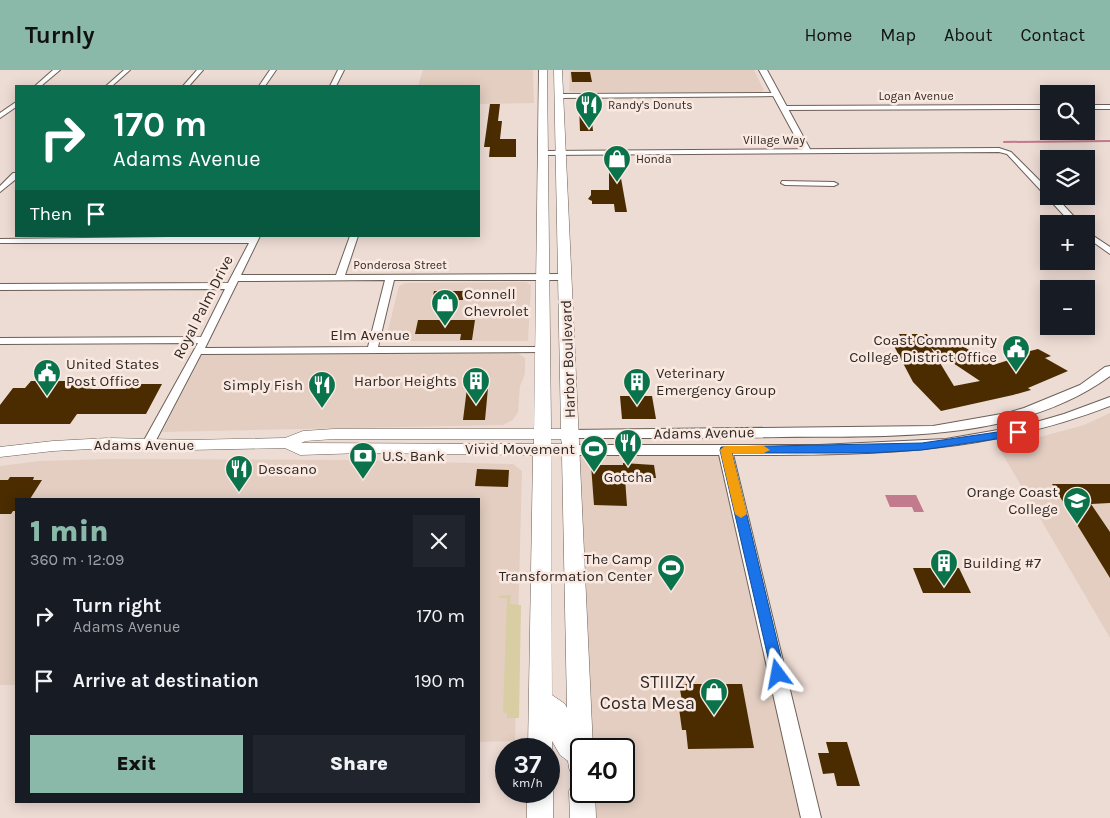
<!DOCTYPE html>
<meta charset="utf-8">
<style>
body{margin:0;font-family:Karla,sans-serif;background:#20242c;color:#f1f3f6;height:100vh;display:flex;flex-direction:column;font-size:19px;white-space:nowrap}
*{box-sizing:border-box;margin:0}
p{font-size:16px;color:#9ea1a6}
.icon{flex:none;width:28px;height:28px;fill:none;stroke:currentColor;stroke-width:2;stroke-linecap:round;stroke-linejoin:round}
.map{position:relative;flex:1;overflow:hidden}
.drawer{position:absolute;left:15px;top:428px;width:465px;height:305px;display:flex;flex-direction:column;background:#171b24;border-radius:0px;box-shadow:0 2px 12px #0003}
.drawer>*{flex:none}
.hud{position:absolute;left:15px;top:15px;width:465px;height:152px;border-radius:0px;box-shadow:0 2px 12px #0003;background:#0b6e4f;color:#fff;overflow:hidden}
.buttons{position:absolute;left:1040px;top:15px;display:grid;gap:10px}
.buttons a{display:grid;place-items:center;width:55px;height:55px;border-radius:0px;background:#171b24;box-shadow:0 2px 12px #0003;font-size:25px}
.speed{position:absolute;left:495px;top:668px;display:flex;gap:10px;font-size:25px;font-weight:700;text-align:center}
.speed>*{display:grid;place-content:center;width:65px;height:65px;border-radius:50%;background:#171b24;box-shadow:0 2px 12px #0003;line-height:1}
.speed small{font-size:12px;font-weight:400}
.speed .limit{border:2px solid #111;border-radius:8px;background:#fff;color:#111}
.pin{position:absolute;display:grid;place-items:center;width:42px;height:42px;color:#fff;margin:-21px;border-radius:10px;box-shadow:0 2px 8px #0006}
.me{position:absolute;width:55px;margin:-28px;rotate:347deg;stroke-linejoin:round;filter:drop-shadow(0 0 4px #0008)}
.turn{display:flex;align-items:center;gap:18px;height:105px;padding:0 15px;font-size:22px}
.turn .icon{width:65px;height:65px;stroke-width:2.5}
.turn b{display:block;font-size:35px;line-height:42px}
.then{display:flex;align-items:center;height:48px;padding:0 15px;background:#0003;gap:10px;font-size:19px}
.round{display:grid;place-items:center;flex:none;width:52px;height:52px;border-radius:0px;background:#20242c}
.overview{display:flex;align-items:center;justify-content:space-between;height:85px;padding:0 15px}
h1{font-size:30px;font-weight:800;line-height:38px;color:#8ab9a9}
.cta{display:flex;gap:10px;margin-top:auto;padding:10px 15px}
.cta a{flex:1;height:58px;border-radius:0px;background:#8ab9a9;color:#111;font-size:20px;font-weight:800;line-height:58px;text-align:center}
.cta a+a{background:#20242c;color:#f1f3f6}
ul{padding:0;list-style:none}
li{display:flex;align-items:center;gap:15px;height:65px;padding:0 15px}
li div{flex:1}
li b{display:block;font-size:19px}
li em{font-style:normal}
header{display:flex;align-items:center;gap:30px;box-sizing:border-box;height:70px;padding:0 25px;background:#8ab9a9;color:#111}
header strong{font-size:24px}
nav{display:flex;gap:28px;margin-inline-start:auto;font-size:18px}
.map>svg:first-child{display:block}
.built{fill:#e4cec2}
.green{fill:#d9cda3}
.water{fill:#c17b8c}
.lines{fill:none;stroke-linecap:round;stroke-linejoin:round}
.stream{stroke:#c17b8c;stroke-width:2}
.building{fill:#4a2c00;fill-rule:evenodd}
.minor-casing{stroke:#6d6058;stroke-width:2}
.tertiary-casing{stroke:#6d6058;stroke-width:2}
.secondary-casing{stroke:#6d6058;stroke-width:2}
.primary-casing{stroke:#6d6058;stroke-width:1}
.minor{fill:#fff;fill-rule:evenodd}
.tertiary{fill:#fff;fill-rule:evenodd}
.secondary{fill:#fff;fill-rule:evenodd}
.primary{fill:#fff;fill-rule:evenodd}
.route{fill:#1a73e8;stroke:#114b97}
.slow{fill:#f59e0b}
.labels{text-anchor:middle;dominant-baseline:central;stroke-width:5;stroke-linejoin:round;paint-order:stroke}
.far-street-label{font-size:12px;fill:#2e2825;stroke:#fae9e1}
.far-poi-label{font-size:12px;fill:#2e2825;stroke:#fae9e1;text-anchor:start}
.poi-label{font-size:15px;fill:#2e2825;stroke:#fae9e1;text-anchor:start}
.street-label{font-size:15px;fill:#2e2825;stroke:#fae9e1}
.near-poi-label{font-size:18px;fill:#2e2825;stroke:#fae9e1;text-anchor:end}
</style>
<header>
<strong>Turnly</strong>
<nav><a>Home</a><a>Map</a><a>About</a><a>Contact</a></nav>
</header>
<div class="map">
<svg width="1110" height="748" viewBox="0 0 1110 748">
<rect width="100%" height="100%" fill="#eddcd4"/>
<path class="built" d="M423 0H533L534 33 479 34V16H418Z
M574 0H754L764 20 761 22H571L569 21 570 1Z
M526 212 531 215 528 271H388L386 268 399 216 405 213Z
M377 281 518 283 525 288V304L520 316 518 342 513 350 503 355 162 362 202 285Z
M1110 343V568L999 378 1084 355Z
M718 383 800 748H595L593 721H624V679H592L579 384Z
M109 389 346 390 513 394 522 401 515 671 479 672V429H16V615H0V396L39 391Z"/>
<path class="green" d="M511 525 510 534 521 535 519 648H507V643H503L507 528H499L498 526Z"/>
<path class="water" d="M885 425H916L924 442H914L912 437H890Z"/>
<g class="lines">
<path class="stream" d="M1004 72 1110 71"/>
</g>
<path class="building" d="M571 2H590L592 12H572Z
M590 33 593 61H580L579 34Z
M490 34H500L498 51H502L500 69H516V87H489L490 77H484Z
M609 96 619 97 627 142H615L614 134H592V131L588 129 591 125V120H609Z
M434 221H464L463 230H432Z
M418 250H475L472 270H460L461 264H415Z
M899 264H927L930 270H953L993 295 1009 290 1006 287 1038 279 1051 286 1045 288 1068 301 1028 318 1031 320 1013 325 941 341 913 312 894 276 905 275ZM931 278 938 283 980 311 954 316Z
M31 311H88L83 318 93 319H126L128 314H162L146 344H77L70 354H0V335L13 318H25Z
M467 318H488L485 350H463Z
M620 326H652L656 349H622Z
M623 393 654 395 656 408H625L627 436 594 435 591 395H623Z
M477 399 509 400 508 417 475 416Z
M10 407H34L33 410H42L30 429H16V441H13L11 444H0V410H8Z
M1052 414H1110V433L1091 434 1110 462V508Z
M913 498H959L971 523H923Z
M679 614H742L754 678 688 679 686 660H682L678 631H682Z
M826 672H847L860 716H837L834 703 823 704 818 683H829Z"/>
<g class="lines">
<defs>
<path id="minor" d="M53 0H60L41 16H35Z
M124 0H130L112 16H106Z
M197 0H203L189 16H183Z
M270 0H276L265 16H259Z
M338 0H344L336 16H330Z
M776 23 778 24V26L559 28 556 26 559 24Z
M16 32V37L0 48V43Z
M1049 35V39L783 40 780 38 783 36Z
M1086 35H1110V39H1086Z
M999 78 1011 82 1049 120V126H1055L1081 154H1072L1007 84 999 82 544 85 541 83 544 81Z
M13 103H16V109L0 122V116Z
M782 111 834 112 838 114 834 116 785 115 781 113Z
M1086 161 1110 177V184L1086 167Z
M252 166H260L241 205H336L350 166H358L345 205 565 204 569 207 565 210H394L378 277H546L548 279 546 281 543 282 201 284 154 374 148 377 142 374 198 273 0 274V268L201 267 225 219 0 220V214L228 213 249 173H0V169ZM385 210 368 277 205 278 238 211Z"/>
<path id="tertiary" d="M759 0H767L811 81 810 83 803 81Z
M725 376 730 377 732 380 821 748H801L718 380 720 377Z"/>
<path id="secondary" d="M1110 296V306C1018 373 890 366 782 367 711 368 641 368 570 368L565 367 563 364 565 361 570 360 933 356 1007 343 1024 338 1080 315 1105 297Z
M1110 327V336C991 382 882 385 756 385 694 385 632 385 570 385L565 383 562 380 565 377 570 375H819L946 369 1026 355 1064 344Z"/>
<path id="primary" d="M539 0H547L551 359H561L554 0H562L593 679H581V709L572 706 569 698 568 691 560 685 552 671V679L549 686V679H528L533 385 362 383 300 385 285 378 188 380 109 378 53 381 0 387V377L53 371 109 368 188 370 285 368 303 361 334 359H534ZM334 369H534V374L301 373 306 371ZM551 369H561L562 374H551ZM551 385H562L567 638 565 634 552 625Z
M581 710V721H595L596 748H570L569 721 573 713Z
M549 713 553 721V748H527V721H549Z"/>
</defs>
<use href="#minor" class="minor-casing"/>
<use href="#tertiary" class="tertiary-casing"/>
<use href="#secondary" class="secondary-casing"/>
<use href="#primary" class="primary-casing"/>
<use href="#minor" class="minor"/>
<use href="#tertiary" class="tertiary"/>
<use href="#secondary" class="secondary"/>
<use href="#primary" class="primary"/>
</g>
<path class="route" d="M1018 359 1023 362 1022 365 922 380 870 383H732L785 604 783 609 778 610 773 609 720 380 721 377 922 373Z"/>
<path class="slow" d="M725 376H764L770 380 764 383H732L747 444 741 448 735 444 720 380Z"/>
<defs>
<symbol id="restaurant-pin" viewBox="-11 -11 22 30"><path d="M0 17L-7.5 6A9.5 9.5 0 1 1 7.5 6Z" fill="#0b734b" stroke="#fae9e1"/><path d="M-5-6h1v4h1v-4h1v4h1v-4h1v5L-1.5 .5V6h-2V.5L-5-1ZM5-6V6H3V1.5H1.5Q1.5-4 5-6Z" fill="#fff"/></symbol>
<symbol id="shop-pin" viewBox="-11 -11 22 30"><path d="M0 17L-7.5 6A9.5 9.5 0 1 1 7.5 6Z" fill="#0b734b" stroke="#fae9e1"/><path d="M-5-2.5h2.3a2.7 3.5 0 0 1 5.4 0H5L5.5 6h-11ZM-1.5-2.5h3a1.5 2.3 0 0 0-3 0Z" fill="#fff"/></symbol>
<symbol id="civic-pin" viewBox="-11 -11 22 30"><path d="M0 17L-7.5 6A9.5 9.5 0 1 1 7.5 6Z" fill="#0b734b" stroke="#fae9e1"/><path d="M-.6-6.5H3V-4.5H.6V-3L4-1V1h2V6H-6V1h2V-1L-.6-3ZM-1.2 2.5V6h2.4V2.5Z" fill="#fff"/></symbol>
<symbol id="building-pin" viewBox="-11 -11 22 30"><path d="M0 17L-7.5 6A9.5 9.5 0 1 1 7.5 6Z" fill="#0b734b" stroke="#fae9e1"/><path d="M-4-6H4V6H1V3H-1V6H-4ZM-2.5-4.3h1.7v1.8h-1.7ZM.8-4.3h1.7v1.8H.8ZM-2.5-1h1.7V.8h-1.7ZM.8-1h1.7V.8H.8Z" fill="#fff"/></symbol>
<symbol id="stadium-pin" viewBox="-11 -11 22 30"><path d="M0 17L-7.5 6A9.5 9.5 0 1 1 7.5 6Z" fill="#0b734b" stroke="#fae9e1"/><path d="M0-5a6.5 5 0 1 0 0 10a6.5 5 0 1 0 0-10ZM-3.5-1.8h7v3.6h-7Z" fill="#fff"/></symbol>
<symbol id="bank-pin" viewBox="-11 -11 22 30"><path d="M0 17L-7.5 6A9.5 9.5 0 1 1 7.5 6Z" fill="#0b734b" stroke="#fae9e1"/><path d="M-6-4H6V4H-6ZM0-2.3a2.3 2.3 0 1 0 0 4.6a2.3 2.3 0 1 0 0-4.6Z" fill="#fff"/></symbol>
<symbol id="university-pin" viewBox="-11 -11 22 30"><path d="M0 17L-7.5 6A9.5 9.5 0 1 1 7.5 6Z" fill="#0b734b" stroke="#fae9e1"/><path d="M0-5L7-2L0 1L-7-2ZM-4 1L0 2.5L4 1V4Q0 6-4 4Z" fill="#fff"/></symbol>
</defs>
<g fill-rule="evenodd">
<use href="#restaurant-pin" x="573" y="19" width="32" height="43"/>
<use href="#shop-pin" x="601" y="73" width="32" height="43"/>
<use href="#shop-pin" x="429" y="217" width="32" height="43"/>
<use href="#civic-pin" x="1000" y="263" width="32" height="43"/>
<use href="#civic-pin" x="31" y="287" width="32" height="43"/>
<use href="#building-pin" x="460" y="295" width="32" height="43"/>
<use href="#building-pin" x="621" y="296" width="32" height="43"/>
<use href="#restaurant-pin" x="306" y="299" width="32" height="43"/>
<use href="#restaurant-pin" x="612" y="357" width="32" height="43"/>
<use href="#stadium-pin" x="578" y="363" width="32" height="43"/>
<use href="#bank-pin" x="347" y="370" width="32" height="43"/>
<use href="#restaurant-pin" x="223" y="383" width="32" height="43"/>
<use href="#university-pin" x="1061" y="415" width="32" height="43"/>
<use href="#building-pin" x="928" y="477" width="32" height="43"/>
<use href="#stadium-pin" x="655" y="482" width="32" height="43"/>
<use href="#shop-pin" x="698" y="606" width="32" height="43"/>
</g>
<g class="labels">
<g class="far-street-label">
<text x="916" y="26">Logan Avenue</text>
<text x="774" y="70">Village Way</text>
<text x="400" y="195">Ponderosa Street</text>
</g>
<g class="far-poi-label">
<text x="608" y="35">Randy's Donuts</text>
<text x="636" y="89">Honda</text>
</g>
<g class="poi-label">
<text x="464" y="224">Connell<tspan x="464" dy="17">Chevrolet</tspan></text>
<text x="997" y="270" text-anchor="end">Coast Community<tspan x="997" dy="17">College District Office</tspan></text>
<text x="66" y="294">United States<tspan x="66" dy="17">Post Office</tspan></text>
<text x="656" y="303">Veterinary<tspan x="656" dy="17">Emergency Group</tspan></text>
<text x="457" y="311" text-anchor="end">Harbor Heights</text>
<text x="303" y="315" text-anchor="end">Simply Fish</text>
<text x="575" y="379" text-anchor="end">Vivid Movement</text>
<text x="382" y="386">U.S. Bank</text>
<text x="258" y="399">Descano</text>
<text x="628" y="407" text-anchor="middle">Gotcha</text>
<text x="1058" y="422" text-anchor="end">Orange Coast<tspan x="1058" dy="17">College</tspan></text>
<text x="652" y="489" text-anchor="end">The Camp<tspan x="652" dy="17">Transformation Center</tspan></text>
<text x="963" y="493">Building #7</text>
</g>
<g class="street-label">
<text transform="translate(203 237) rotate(-63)">Royal Palm Drive</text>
<text x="370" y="265">Elm Avenue</text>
<text transform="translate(568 289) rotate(-92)">Harbor Boulevard</text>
<text transform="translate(704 363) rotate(-1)">Adams Avenue</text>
<text x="144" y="375">Adams Avenue</text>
</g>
<g class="near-poi-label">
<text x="695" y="612">STIIIZY<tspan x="695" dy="21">Costa Mesa</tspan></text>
</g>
</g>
</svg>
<div class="buttons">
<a><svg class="icon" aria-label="search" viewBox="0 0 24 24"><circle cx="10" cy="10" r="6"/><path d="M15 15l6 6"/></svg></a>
<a><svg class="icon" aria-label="layers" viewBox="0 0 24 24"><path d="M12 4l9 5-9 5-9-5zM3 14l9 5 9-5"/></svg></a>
<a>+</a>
<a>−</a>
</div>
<div class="speed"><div>37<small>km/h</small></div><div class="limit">40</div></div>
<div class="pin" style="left:1018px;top:362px;background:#d93025"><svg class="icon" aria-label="arrive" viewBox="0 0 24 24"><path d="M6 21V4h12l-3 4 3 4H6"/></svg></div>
<svg class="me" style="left:778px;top:604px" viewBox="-20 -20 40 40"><path d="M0-17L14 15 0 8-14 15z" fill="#1a73e8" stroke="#fff" stroke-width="4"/></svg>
<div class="hud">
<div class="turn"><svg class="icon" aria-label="right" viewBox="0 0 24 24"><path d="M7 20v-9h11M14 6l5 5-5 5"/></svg><div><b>170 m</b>Adams Avenue</div></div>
<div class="then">Then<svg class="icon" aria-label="arrive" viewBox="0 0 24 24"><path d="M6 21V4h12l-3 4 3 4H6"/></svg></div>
</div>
<section class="drawer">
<div class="overview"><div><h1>1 min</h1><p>360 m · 12:09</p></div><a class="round"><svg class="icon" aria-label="close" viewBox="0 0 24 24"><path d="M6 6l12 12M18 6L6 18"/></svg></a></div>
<ul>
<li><svg class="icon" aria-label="right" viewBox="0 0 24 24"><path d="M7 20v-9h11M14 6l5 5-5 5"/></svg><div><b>Turn right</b><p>Adams Avenue</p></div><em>170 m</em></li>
<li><svg class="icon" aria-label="arrive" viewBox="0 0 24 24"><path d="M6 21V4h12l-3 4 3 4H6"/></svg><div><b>Arrive at destination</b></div><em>190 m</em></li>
</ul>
<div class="cta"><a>Exit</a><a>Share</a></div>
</section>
</div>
